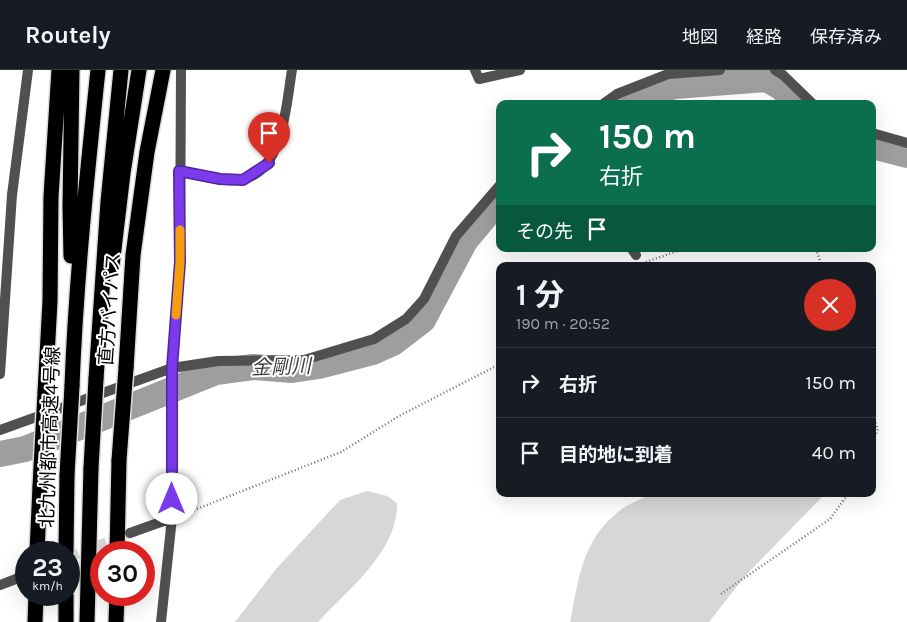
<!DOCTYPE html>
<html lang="ja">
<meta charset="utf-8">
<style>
body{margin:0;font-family:Karla,"Noto Sans JP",sans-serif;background:#20242c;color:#f1f3f6;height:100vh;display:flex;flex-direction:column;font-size:19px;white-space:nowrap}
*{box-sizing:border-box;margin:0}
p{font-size:16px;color:#9ea1a6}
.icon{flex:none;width:28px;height:28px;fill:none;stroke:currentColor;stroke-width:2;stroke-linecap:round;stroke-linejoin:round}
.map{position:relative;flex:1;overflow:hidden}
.side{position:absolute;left:496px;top:192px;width:380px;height:235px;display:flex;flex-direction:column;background:#171b24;border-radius:10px;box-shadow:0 5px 20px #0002}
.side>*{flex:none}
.top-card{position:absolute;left:496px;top:30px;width:380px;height:152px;border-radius:10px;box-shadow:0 5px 20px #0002;background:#0b6e4f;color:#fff;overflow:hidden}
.speed{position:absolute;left:15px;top:471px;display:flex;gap:10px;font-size:25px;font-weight:700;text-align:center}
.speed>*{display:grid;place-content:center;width:65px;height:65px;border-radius:50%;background:#171b24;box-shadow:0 5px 20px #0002;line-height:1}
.speed small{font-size:12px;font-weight:400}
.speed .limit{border:8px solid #d22;background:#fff;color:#111}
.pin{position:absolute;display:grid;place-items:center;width:42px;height:42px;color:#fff;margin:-51px -21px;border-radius:50% 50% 50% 0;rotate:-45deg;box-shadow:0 0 5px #0007}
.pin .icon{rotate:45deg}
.me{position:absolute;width:55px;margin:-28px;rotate:0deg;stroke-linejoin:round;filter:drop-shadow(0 0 4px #0008)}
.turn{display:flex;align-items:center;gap:18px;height:105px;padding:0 20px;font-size:22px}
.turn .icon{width:65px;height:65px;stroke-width:2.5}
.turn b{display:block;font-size:35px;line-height:42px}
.then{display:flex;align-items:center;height:48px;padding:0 20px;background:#0003;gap:10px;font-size:19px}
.round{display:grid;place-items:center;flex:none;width:52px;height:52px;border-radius:26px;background:#20242c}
.summary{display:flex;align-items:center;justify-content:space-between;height:85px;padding:0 20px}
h1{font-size:30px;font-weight:700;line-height:38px}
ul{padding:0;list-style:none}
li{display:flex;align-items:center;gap:15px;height:70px;padding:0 20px;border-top:1px solid #363941}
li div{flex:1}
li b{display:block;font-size:19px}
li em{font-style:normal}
header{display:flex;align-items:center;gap:30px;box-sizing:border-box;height:70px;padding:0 25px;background:#171b24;border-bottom:1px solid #363941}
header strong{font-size:24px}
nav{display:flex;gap:28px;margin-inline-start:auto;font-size:18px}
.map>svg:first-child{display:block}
.green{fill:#d7d7d7}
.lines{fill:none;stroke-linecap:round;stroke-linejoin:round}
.river{stroke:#9e9e9e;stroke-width:26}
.street-tunnel{stroke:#d9d9d9;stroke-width:10;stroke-dasharray:10 5;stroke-linecap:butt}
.highway-casing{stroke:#dbdbdb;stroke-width:18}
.path{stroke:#727272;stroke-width:2.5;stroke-dasharray:1 2.5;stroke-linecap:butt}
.street{stroke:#505050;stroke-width:10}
.highway{stroke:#000;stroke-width:15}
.highway-bridge-casing{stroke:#dbdbdb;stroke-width:18;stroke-linecap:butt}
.highway-bridge{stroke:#000;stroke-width:15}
.route-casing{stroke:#51269a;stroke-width:12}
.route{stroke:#7c3aed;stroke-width:9}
.slow{stroke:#f59e0b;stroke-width:9}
.labels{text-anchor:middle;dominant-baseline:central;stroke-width:4;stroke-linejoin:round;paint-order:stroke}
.street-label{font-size:19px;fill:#000;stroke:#fff}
.water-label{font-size:20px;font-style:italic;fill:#3f3f3f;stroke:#fff}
</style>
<header>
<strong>Routely</strong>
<nav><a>地図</a><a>経路</a><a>保存済み</a></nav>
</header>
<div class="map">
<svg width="907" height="552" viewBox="0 0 907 552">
<rect width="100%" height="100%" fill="#fff"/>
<path class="green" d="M367 421 387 426 397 433C398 482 348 519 318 552H235L276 499 340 430Z
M652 424H825L745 506 709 552H570C579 509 581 472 618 442 627 434 641 429 652 424Z"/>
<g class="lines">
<path class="river" d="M627 34 642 24 675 16 767 9 782 18 797 34
M872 76 907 85
M0 384 25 379 216 302 253 297 292 300 319 296 373 282 393 273 423 250 465 171 500 129"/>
<path class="street-tunnel" d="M69 487 130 463"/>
<defs>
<path id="highway" d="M71 186 70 137 72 0
M112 196 123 103 139 0
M126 298 133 185 147 82 163 0
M96 309 108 132 121 0
M72 316C76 210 87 105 98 0
M45 323 50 231 51 127 59 0
M37 482 40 416
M66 482 67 405
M117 482 119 390
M35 552 36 525
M66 552V525
M87 552 91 398
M116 552 117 525"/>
</defs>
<use href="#highway" class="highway-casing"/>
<path class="path" d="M816 179 822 196
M646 192 683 179
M872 343 878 359 872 373
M184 444 341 382 399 346 500 294
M721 524 830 449 848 424"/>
<path class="street" d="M475 0 479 9 520 0
M775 0 783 5 813 34
M603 34 617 24 668 4 720 0
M872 63 907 73
M179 101C196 104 227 114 244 109 284 99 286 34 292 0
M632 179 636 185
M0 304 12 125 28 0
M0 360 172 298 218 291 304 290 374 269 406 249 424 229 456 166 500 115
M130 463 172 448
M0 515 21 507
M161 552 172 448V298L180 192 181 0"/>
<use href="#highway" class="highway"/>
<defs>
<path id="highway-bridge" d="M119 390 126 298
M91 398 96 309
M67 405 72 316
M40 416 45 323"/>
</defs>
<use href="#highway-bridge" class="highway-bridge-casing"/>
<use href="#highway-bridge" class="highway-bridge"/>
</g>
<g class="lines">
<defs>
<path id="route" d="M172 429V298L180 192 179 101 220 109 243 110 269 93"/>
</defs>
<use href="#route" class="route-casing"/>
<use href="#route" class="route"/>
<path class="slow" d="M176 245 180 192V160"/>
</g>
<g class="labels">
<g class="street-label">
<text transform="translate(110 239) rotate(-86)">直方バイパス</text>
<text transform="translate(50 367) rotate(-88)">北九州都市高速4号線</text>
</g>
<g class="water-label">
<text transform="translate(281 297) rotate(-2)">金剛川</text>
</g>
</g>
</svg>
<div class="speed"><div>23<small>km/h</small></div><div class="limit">30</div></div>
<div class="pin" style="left:269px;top:93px;background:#d93025"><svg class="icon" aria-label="arrive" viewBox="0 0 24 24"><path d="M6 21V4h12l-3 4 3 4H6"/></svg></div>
<svg class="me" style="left:172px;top:429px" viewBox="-20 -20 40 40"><circle r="19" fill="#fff"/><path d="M0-13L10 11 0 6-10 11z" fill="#7c3aed"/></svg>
<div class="top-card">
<div class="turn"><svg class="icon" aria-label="right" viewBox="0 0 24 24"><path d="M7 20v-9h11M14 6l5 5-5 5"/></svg><div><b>150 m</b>右折</div></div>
<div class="then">その先<svg class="icon" aria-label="arrive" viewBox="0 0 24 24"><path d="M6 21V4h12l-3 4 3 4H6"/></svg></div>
</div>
<section class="side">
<div class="summary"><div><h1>1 分</h1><p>190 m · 20:52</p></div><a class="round" style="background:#d93025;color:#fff"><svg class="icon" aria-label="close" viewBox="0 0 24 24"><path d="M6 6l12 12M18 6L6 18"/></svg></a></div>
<ul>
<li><svg class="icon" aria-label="right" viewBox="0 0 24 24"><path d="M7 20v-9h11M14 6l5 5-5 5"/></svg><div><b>右折</b></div><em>150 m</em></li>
<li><svg class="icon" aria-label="arrive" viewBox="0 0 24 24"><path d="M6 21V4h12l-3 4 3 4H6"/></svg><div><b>目的地に到着</b></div><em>40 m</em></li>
</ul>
</section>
</div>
